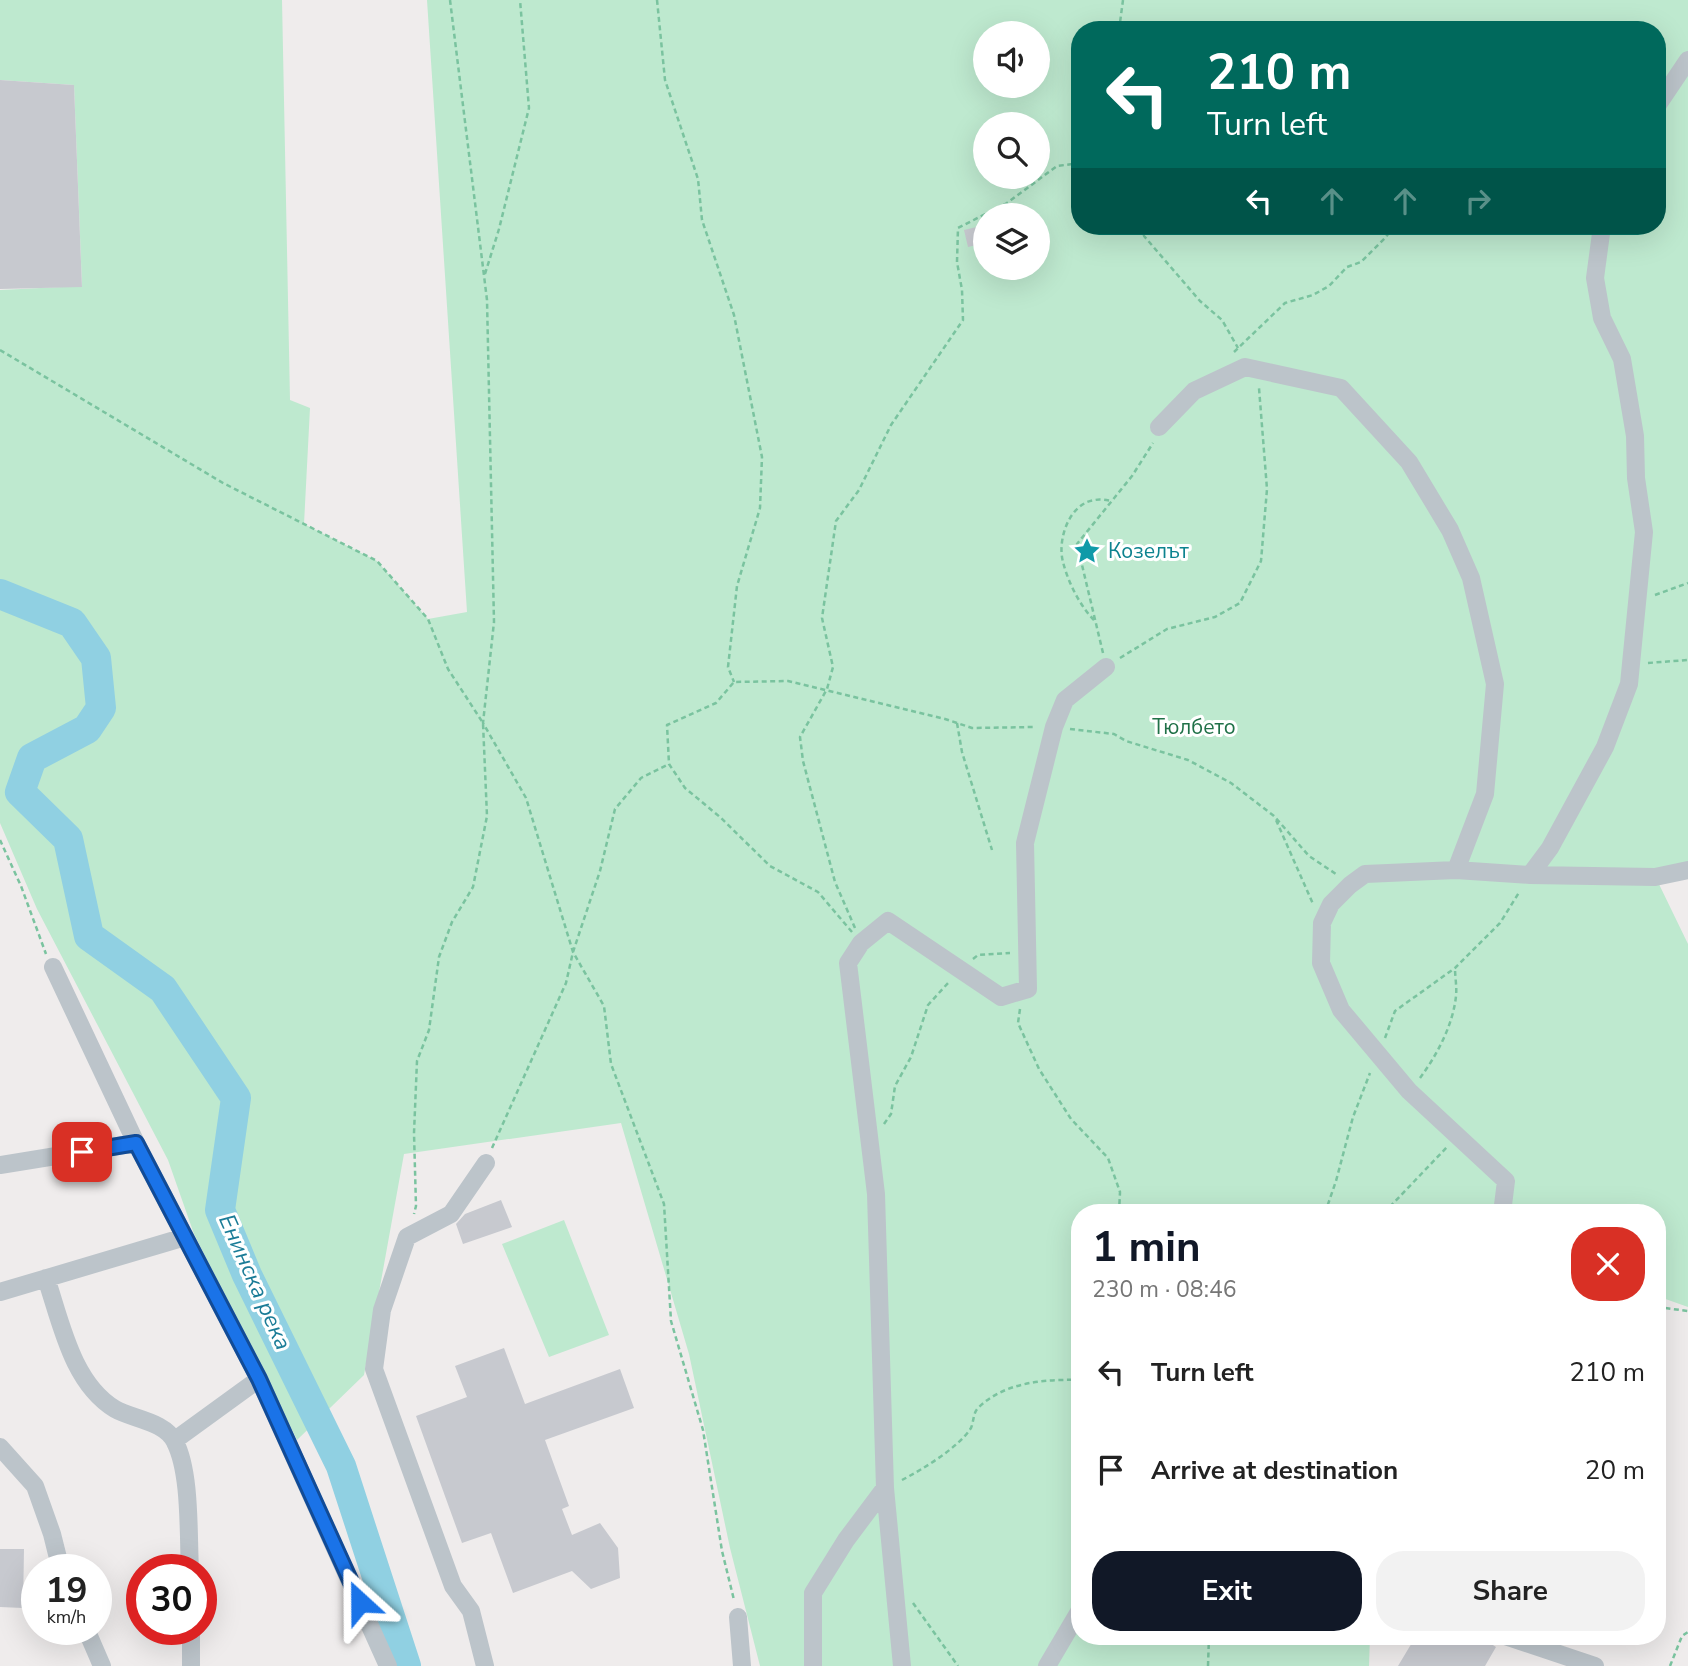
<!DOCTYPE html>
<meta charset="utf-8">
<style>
body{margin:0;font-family:"Nunito Sans",sans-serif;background:#f2f2f2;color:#222;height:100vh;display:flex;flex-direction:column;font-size:26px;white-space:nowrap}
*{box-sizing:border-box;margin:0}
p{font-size:23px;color:#767676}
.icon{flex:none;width:38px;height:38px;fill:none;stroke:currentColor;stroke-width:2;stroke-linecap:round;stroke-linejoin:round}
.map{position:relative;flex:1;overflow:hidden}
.side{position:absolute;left:1071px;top:1204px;width:595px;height:441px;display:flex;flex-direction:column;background:#fff;border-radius:28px;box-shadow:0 7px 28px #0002}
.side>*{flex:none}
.hud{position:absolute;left:1071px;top:21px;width:595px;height:214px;border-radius:28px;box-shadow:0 7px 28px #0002;background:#00695c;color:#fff;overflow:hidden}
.tools{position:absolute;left:973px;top:21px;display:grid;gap:14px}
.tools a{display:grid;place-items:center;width:77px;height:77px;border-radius:50%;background:#fff;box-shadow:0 7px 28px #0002;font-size:35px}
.speed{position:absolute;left:21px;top:1554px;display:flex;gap:14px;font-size:35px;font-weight:700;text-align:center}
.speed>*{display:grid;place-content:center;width:91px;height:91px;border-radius:50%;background:#fff;box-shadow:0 7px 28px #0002;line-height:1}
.speed small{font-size:18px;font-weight:400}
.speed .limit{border:10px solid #d22;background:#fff;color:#111}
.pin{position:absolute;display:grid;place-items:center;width:60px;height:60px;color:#fff;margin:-30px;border-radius:14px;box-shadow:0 4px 10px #0006}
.me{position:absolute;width:77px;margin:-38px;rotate:336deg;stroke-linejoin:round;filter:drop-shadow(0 0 5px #0008)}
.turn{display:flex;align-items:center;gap:24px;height:147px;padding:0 21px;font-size:32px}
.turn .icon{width:91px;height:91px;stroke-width:2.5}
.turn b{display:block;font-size:49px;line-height:60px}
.lanes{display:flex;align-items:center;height:66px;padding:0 21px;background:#0003;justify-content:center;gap:35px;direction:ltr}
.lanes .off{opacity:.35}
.round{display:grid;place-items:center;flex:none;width:74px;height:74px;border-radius:28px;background:#f2f2f2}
.head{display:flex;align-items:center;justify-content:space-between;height:119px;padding:0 21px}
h1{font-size:42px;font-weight:700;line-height:52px;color:#111827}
.action{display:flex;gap:14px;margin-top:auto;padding:14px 21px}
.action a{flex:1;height:80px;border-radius:28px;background:#111827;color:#fff;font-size:28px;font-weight:700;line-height:80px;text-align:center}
.action a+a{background:#f2f2f2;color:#222}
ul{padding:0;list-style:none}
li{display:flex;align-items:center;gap:21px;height:98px;padding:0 21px}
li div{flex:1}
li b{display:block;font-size:26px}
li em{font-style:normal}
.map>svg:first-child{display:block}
.green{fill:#bee9cf;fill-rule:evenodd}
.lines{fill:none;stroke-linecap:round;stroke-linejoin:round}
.river{stroke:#90d0e2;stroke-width:30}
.building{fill:#c7c9cf}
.path{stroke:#7ac39f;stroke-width:2.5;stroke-dasharray:5 3.5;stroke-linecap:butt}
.minor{stroke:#bcc4ca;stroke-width:18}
.route-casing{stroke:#114b97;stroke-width:18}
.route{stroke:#1a73e8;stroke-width:12}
.labels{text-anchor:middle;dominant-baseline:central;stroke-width:6;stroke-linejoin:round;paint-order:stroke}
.culture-label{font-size:21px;fill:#0d838f;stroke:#fff;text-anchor:start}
.park-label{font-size:21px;fill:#207148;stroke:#fff}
.water-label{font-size:23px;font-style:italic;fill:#1b7c97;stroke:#fff}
</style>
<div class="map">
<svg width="1688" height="1666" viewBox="0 0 1688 1666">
<rect width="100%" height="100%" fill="#efecec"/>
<path class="green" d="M0 0H282L290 400 310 408 304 524 377 561 428 619 467 612 427 0H1688V870L1656 878 1688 944V1307L1657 1296V1213H1080V1636H1370L1369 1666H760L730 1548 689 1354 621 1123 404 1154 364 1375 297 1440 194 1234 168 1160 37 909 0 823V290L82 286 74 85 0 80ZM1080 30H1657V226H1080ZM985 33H1038V86H985ZM985 124H1038V177H985ZM985 215H1038V268H985Z
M564 1220 609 1335 549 1357 502 1244Z"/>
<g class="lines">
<path class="river" d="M0 594 72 623 96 658 101 708 87 729 32 758 20 792 68 839 89 936 163 989 236 1098 220 1210 247 1275 341 1466 406 1666"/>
</g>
<path class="building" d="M0 80 74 85 82 287 0 289Z
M985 225V243L968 247 964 230Z
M501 1200 512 1227 463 1244 456 1224 465 1214Z
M504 1348 525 1404 620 1369 634 1408 545 1440 569 1506 562 1509 572 1535 600 1523 618 1548 620 1578 591 1589 572 1571 513 1593 491 1533 462 1543 416 1416 467 1397 455 1366Z
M0 1549H24L23 1608 0 1607Z
M1416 1636H1479L1496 1647 1485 1666H1398Z"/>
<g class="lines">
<path class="path" d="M450 0 487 300 494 622 483 723 526 798 573 952 604 1006 611 1064 664 1204 671 1321 703 1430 722 1551 734 1600
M657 0 665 80 698 179 702 220 734 315 762 457 760 508 737 586 728 667 734 682
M1119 30 1123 0
M1143 226 1144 236 1200 301 1222 320 1238 348
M485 274 499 229 529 108 520 0
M0 350 223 483 377 561 428 619 448 669 483 723 487 816 473 887 452 922 439 957 429 1030 417 1061 414 1133 416 1206 414 1214
M1234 352 1285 303 1313 295 1329 286 1347 267 1361 262 1385 238 1394 226
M1655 595 1688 583
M1094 620C1080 606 1068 582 1063 562 1057 540 1069 503 1095 500 1100 499 1106 500 1112 501
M1103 653 1077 544 1132 476 1153 443
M1120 658 1167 629 1215 617 1240 603 1261 561 1267 489 1259 388
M1648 663 1688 660
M957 723 962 752 992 850
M1070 729 1114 734 1126 741 1188 760 1231 783 1274 816 1309 856 1336 874
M1276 820 1313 904
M0 840 21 886 46 954
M855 928 835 882 803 761 800 737 827 689 833 667 822 618 836 521 859 490 891 425 963 320 962 290 957 262 958 228 1007 203 1057 166 1080 163
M852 932 818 892 770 866 720 817 685 788 669 764 667 725 716 703 734 682 788 681 945 719 972 728 1035 727
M973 959 978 955 1010 953
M1020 1009 1018 1023 1039 1069 1071 1119 1108 1158 1120 1192 1119 1213
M1385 1038 1395 1011 1455 968 1500 923 1520 891
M1420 1078C1437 1055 1453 1025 1456 996 1457 987 1455 977 1455 968
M884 1124 891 1114 895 1086 911 1057 928 1005 948 983
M492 1148 566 983 573 952 600 871 615 809 641 778 669 764
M1325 1213 1336 1181 1353 1117 1370 1073
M1384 1213 1447 1147
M1657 1307 1688 1311
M902 1480C923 1469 958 1448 971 1428 974 1421 973 1413 978 1408 1004 1382 1045 1379 1080 1380
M913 1603 958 1666
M1208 1666 1209 1636
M1670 1666 1682 1636 1688 1632"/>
<path class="minor" d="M1657 106 1688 60
M1159 427 1194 391 1245 367 1341 388 1409 462 1450 530 1471 578 1495 684 1485 794 1456 870
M1530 875 1550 848 1605 747 1629 684 1644 532 1636 478 1635 436 1622 359 1602 318 1595 278 1602 226
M53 967 136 1143 259 1379 388 1666
M0 1165 136 1143
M1502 1213 1506 1181 1409 1091 1341 1010 1321 963 1322 923 1331 904 1350 885 1365 874 1456 870 1530 875 1655 877 1688 870
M46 1278C61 1322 72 1383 115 1409 132 1419 165 1421 175 1442 191 1473 188 1535 190 1570
M0 1292 185 1237
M175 1440 259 1379
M0 1447 35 1486 52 1534 61 1570
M738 1617 742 1666
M86 1629 102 1666
M191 1629V1666
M1505 1636 1595 1666
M485 1666 471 1611 453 1586 374 1369 382 1310 407 1237 451 1214 486 1163
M813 1666V1593L846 1540 885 1488
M902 1666 885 1488 876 1194 848 963 861 943 888 921 1001 997 1028 989 1025 843 1054 727 1065 700 1106 667
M1047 1666 1080 1610"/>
</g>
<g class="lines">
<defs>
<path id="route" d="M82 1152 136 1143 259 1379 360 1602"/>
</defs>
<use href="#route" class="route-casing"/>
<use href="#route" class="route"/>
</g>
<defs>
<symbol id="sight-bare" viewBox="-9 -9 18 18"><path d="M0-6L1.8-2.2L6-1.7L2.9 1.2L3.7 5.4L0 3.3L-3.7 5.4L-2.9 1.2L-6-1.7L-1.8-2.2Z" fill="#0f9aa8" stroke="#fff" stroke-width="2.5" paint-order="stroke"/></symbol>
</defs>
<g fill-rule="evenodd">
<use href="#sight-bare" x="1068" y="532" width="38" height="38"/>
</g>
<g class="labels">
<g class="culture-label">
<text x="1108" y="551">Козелът</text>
</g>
<g class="park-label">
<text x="1194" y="727">Тюлбето</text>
</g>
<g class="water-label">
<text transform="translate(255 1282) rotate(66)">Енинска река</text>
</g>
</g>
</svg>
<div class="tools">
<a><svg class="icon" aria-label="sound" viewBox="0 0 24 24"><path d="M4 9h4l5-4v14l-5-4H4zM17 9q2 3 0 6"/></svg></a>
<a><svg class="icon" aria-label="search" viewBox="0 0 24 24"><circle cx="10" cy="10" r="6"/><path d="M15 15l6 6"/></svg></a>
<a><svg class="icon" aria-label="layers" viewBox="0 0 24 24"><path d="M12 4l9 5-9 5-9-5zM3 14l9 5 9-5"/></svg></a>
</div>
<div class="speed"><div>19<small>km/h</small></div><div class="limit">30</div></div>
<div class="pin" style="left:82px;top:1152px;background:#d93025"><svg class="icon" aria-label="arrive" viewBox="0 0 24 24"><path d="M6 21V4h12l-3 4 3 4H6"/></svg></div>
<svg class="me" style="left:360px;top:1602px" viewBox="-20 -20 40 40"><path d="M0-17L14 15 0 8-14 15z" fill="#1a73e8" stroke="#fff" stroke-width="4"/></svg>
<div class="hud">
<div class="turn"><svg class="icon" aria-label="left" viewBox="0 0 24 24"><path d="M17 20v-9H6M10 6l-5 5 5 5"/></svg><div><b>210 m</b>Turn left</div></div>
<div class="lanes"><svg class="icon" aria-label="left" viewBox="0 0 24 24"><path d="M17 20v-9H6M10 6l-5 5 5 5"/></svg><svg class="icon off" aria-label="ahead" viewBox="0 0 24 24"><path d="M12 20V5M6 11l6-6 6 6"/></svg><svg class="icon off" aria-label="ahead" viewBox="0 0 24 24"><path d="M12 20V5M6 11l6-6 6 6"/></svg><svg class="icon off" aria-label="right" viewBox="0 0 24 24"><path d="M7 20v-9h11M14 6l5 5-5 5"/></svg></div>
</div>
<section class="side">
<div class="head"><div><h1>1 min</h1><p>230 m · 08:46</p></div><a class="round" style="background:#d93025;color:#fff"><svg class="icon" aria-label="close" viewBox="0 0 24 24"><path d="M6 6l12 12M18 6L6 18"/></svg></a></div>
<ul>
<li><svg class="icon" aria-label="left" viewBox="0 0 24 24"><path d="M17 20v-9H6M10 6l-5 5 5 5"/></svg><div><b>Turn left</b></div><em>210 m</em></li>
<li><svg class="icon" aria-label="arrive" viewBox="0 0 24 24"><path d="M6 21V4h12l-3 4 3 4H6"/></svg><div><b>Arrive at destination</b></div><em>20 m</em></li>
</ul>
<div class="action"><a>Exit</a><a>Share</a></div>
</section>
</div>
